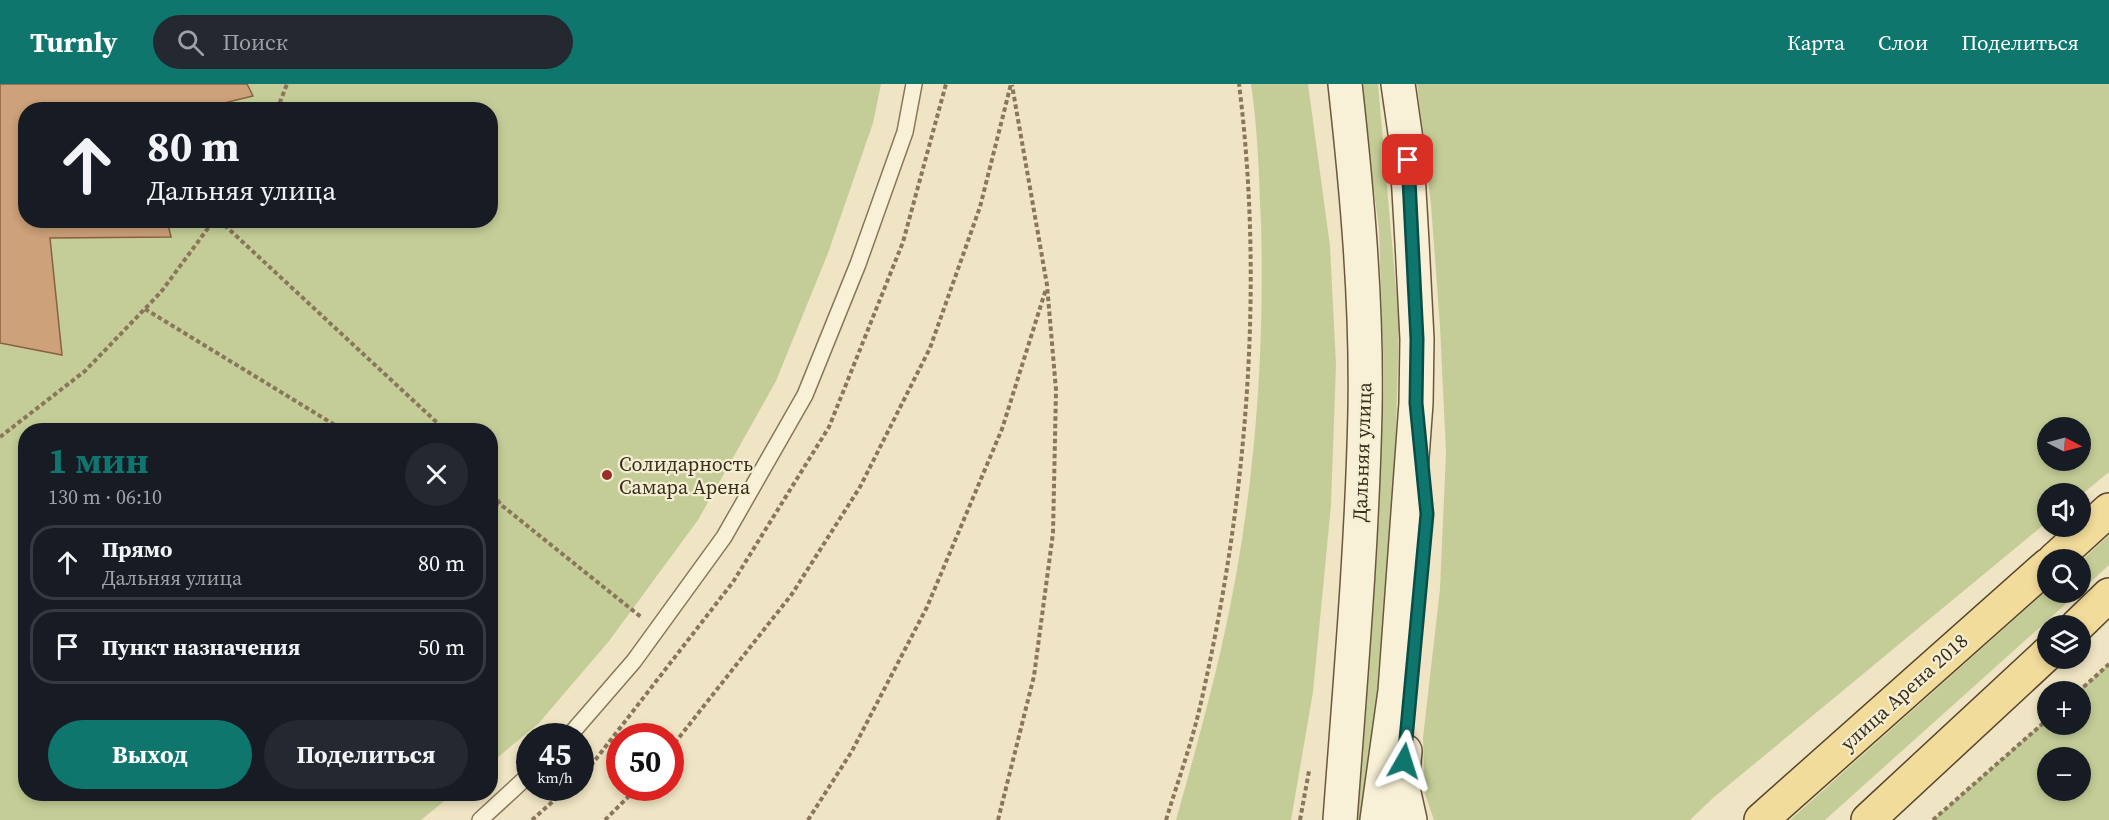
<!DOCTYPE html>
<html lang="ru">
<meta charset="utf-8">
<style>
body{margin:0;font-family:"Source Serif 4",serif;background:#242831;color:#f1f3f6;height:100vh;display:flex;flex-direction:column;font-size:22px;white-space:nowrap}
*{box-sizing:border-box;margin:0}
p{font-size:20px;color:#9ea1a6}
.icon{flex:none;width:33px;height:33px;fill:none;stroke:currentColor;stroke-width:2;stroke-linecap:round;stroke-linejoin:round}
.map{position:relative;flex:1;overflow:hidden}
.drawer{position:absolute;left:18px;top:339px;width:480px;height:378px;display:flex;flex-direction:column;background:#171b24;border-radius:24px;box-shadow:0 3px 9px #0003}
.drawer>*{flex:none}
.guide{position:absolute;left:18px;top:18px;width:480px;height:126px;border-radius:24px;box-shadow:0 3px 9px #0003;background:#171b24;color:#f1f3f6;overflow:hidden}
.needle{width:39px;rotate:96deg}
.fabs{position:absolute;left:2037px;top:333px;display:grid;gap:12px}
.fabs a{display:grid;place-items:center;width:54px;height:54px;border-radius:50%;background:#171b24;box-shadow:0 3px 9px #0003;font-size:30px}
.speed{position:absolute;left:516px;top:639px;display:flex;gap:12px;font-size:30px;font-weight:700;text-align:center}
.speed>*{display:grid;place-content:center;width:78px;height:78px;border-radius:50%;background:#171b24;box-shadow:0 3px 9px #0003;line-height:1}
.speed small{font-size:15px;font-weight:400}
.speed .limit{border:9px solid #d22;background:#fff;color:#111}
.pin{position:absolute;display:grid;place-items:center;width:51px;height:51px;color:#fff;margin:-26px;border-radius:12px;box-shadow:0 3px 9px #0006}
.me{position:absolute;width:66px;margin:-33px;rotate:6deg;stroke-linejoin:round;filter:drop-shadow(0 0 4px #0008)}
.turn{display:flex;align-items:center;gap:21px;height:126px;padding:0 30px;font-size:27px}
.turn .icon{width:78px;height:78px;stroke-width:2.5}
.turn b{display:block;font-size:42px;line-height:51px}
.round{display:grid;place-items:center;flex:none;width:63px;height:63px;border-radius:32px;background:#242831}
.head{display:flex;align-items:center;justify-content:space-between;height:102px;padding:0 30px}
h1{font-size:36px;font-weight:700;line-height:45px;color:#0f766e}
.button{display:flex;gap:12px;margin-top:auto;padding:12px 30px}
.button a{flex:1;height:69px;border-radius:36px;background:#0f766e;color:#fff;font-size:24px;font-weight:700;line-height:69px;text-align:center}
.button a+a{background:#242831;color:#f1f3f6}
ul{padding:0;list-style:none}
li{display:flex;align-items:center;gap:18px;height:75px;margin:0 12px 9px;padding:0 18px;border:3px solid #363941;border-radius:24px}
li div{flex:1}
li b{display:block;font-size:22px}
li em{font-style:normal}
header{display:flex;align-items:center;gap:36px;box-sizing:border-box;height:84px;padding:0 30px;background:#0f766e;color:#fff}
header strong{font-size:28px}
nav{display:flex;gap:33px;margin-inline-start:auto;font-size:21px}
.search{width:420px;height:54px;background:#242831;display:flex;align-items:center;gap:15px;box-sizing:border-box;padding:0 21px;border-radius:33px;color:#9ea1a6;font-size:22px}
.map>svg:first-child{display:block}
.green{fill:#c4cd97;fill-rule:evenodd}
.building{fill:#cda179;stroke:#89613f;stroke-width:1.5}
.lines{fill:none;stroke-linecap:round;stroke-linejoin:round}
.lane-casing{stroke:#8a765a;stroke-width:18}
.secondary-casing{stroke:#6b573d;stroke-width:36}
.primary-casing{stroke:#57442e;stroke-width:36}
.path{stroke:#8a765a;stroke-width:4;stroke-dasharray:4.5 3;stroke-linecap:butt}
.lane{stroke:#f9f1d7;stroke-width:15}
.secondary{stroke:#f9f1d7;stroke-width:33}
.primary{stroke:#f2dc9b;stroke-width:33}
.route-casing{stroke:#0a4d48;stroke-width:15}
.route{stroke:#0f766e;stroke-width:10}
.poi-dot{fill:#9a2f29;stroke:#f6eed3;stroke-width:2}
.labels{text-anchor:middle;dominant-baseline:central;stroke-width:4.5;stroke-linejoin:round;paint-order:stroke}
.street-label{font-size:20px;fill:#392d1e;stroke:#f6eed3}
.poi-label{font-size:20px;fill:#392d1e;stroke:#f6eed3;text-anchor:start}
</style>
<header>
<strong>Turnly</strong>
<div class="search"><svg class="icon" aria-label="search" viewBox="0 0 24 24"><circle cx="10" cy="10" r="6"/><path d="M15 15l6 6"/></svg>Поиск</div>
<nav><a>Карта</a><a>Слои</a><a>Поделиться</a></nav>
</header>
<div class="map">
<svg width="2109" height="736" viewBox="0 0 2109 736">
<rect width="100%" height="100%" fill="#efe4c3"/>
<path class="green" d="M0 0H881L873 39 828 169 776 297 698 436 609 557 539 639 491 679 490 346H26V710H453L421 736H0ZM26 26H490V136H26Z
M1251 0H1308L1330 162 1336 281 1331 421 1313 608 1291 736H1176C1192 679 1208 622 1221 565 1253 426 1265 282 1261 140 1259 94 1258 46 1251 0Z
M1360 0H1378L1399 239 1392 488 1362 736H1348L1377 469 1384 299 1379 145Z
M1417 0H2109V388L2081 411 2080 410H2048L2047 438 1713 714 1690 736H1434L1425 710 1423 654 1440 505 1446 369 1440 242 1431 121ZM2048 344H2080V376H2048Z
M2109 451V481L2081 507V477Z
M2047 506 2048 508 2078 509 1825 736H1790Z
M2109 580V736H1933L2047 635 2048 640H2080V608L2078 607ZM2048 674H2080V706H2048Z"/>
<path class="building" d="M0 0H247L253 12 195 26H26V136H167L171 153 50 154 62 271 0 259Z"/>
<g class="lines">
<defs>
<path id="lane" d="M569 652 634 577 724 453 805 311 858 180 905 48 914 0
M480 736 530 690"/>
<path id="secondary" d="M1405 667 1402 700 1410 736
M1340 736C1350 600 1362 464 1365 327 1367 218 1357 108 1345 0
M1377 736 1395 607 1416 319 1417 255 1412 158 1406 56 1398 0"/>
<path id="primary" d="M2054 476 2109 426
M2077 542 2109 511
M1761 736 2048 481
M1868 736 2048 569"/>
</defs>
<use href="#lane" class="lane-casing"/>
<use href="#secondary" class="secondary-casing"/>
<use href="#primary" class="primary-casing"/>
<path class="path" d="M277 26 287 0
M219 136 445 346
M145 225 343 346
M0 353 85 287 161 208 214 136
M490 403 500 420 641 533
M490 418 499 420
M2078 608 2109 580
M670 665 792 510 860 403 930 264 980 123 1011 0
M580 692 589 684 733 498 829 343 903 158 946 0
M532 736 568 704
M605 736 637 704
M808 736 852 667 927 523 1002 345 1046 205
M998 736 1034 592 1053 449 1056 306 1047 201 1012 1
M1166 736C1177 700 1190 664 1199 627 1246 425 1265 207 1239 0
M1300 736 1309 687
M1933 736 2048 635"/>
<use href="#lane" class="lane"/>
<use href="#secondary" class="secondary"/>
<use href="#primary" class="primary"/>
</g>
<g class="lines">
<defs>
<path id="route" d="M1404 677 1427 430 1416 319 1417 255 1408 76"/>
</defs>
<use href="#route" class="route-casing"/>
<use href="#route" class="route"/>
</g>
<circle class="poi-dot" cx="607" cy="391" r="6"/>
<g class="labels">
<g class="street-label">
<text transform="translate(1362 368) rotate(-88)">Дальняя улица</text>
<text transform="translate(1904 608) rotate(-42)">улица Арена 2018</text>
</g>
<g class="poi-label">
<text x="619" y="380">Солидарность<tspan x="619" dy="23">Самара Арена</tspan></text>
</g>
</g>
</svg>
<div class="fabs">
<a><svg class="needle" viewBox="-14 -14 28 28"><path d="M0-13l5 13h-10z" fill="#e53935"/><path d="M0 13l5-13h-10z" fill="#9ea1a6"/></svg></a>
<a><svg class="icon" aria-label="sound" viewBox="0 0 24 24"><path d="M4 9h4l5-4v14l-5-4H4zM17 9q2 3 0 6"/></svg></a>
<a><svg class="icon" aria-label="search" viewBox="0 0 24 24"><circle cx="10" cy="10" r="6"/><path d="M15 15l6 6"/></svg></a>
<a><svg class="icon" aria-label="layers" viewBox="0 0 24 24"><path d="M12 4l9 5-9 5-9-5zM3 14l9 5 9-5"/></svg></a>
<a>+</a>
<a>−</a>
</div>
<div class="speed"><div>45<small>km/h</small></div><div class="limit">50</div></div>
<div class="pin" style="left:1408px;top:76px;background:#d93025"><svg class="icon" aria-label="arrive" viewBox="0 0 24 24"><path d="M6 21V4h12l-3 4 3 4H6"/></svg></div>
<svg class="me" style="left:1404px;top:677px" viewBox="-20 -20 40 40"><path d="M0-17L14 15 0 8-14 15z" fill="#0f766e" stroke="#fff" stroke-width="4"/></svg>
<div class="guide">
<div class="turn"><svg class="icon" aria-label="ahead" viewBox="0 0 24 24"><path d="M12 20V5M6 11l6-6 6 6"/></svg><div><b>80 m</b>Дальняя улица</div></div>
</div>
<section class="drawer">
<div class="head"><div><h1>1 мин</h1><p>130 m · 06:10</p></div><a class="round"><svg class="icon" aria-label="close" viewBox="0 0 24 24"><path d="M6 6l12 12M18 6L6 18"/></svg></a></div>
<ul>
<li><svg class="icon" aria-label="ahead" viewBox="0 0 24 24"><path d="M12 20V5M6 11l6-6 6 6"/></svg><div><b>Прямо</b><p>Дальняя улица</p></div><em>80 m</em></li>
<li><svg class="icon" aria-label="arrive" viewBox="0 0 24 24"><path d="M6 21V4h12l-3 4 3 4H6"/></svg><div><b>Пункт назначения</b></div><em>50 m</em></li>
</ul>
<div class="button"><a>Выход</a><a>Поделиться</a></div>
</section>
</div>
